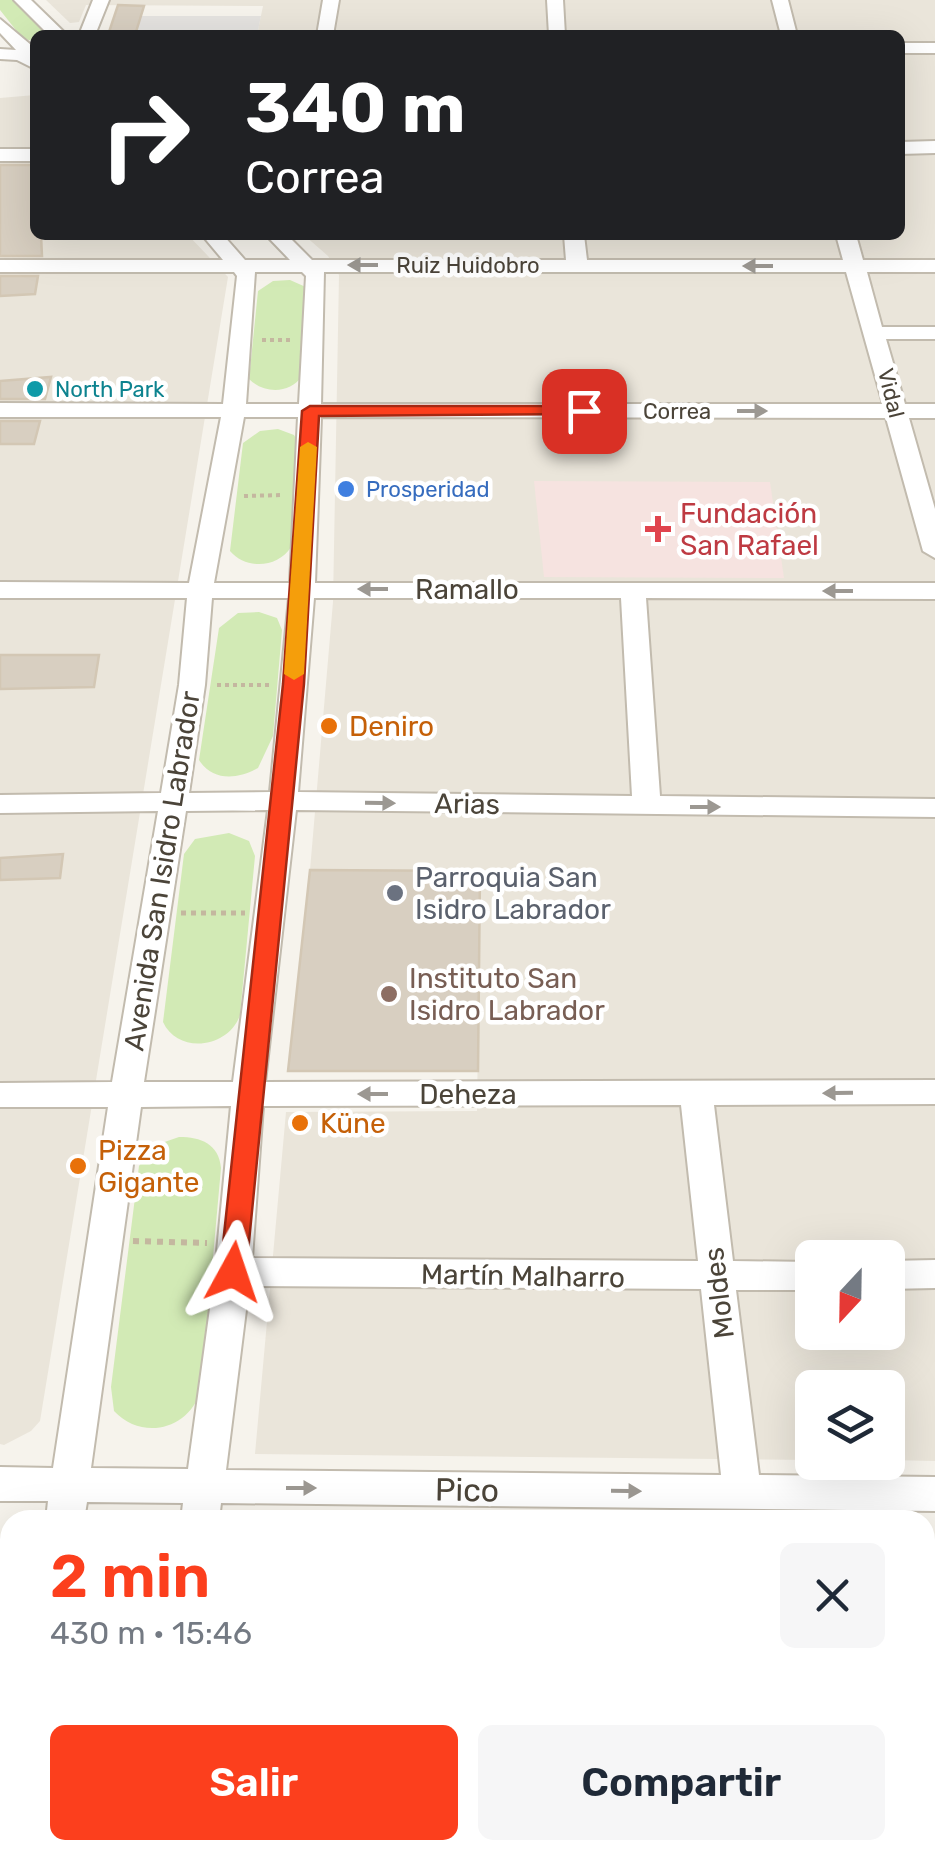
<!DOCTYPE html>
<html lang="es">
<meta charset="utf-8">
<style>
body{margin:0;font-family:Rubik,sans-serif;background:#f6f6f7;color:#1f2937;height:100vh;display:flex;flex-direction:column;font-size:38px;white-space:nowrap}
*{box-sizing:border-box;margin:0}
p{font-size:32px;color:#747a83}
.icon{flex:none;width:55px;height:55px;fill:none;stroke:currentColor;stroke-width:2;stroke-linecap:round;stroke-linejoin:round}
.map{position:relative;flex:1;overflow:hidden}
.side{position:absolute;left:0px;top:1510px;width:935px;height:350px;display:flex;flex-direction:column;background:#fff;border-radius:30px 30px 0 0;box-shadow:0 10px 40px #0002}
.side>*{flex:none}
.guide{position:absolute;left:30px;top:30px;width:875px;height:210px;border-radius:15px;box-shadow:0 10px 40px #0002;background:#202124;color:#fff;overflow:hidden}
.needle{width:65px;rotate:202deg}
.tools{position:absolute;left:795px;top:1240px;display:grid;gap:20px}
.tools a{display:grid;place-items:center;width:110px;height:110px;border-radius:15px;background:#fff;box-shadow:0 10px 40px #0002;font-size:50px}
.pin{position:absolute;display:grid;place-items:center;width:85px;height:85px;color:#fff;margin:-42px;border-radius:20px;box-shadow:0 5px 15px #0006}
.me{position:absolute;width:110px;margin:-55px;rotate:5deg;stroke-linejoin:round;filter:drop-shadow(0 0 8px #0008)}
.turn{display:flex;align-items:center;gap:35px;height:210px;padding:0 50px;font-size:45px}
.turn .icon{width:130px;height:130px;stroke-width:2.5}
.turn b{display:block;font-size:70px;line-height:85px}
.round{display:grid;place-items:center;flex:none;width:105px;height:105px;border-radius:15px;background:#f6f6f7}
.headline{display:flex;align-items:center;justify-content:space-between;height:170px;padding:0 50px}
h1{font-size:60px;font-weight:600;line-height:75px;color:#fc3f1d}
.action{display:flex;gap:20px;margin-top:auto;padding:20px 50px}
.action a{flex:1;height:115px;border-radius:15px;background:#fc3f1d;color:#fff;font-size:40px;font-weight:600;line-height:115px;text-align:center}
.action a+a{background:#f6f6f7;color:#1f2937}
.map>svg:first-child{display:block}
.residential{fill:#eae5da;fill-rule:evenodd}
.education{fill:#efe8d6}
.medical{fill:#f6e3e0}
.green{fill:#d2eab5}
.parking{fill:#e5e3e0}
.building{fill:#d8cfc1;stroke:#d3c7b4;stroke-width:2.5}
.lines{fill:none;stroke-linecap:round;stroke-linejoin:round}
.minor-casing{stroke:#c2bbae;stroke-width:4}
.major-casing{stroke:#e6c16a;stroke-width:3}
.path-far2{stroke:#c4b79f;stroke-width:4;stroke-dasharray:4 4;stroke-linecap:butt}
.path-far1{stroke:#c4b79f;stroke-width:5;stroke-dasharray:5 5;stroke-linecap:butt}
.path{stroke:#c4b79f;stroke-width:6;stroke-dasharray:6 6;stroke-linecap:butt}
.minor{fill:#fff;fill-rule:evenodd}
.major{fill:#ffe39c;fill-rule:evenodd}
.oneway{fill:#9c9892}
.route{fill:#fc3f1d;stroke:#a42913;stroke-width:2.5}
.slow{fill:#f59e0b}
.culture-dot{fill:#0f9aa8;stroke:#fff;stroke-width:4}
.shop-dot{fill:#3f7fe0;stroke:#fff;stroke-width:4}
.health-dot{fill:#e0444e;stroke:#fff;stroke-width:4}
.food-dot{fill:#e8710a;stroke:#fff;stroke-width:4}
.worship-dot{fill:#6b7280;stroke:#fff;stroke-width:4}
.education-dot{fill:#8d6e63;stroke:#fff;stroke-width:4}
.labels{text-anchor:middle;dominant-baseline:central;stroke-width:9;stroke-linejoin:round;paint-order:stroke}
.far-street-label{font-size:22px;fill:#4b4439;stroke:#fff}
.far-culture-label{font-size:22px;fill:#0d838f;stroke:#fff;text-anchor:start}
.far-shop-label{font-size:22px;fill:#366cbe;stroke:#fff;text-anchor:start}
.health-label{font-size:28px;fill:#be3a42;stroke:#fff;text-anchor:start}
.street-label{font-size:28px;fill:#4b4439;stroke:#fff}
.food-label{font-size:28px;fill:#c56008;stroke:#fff;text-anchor:start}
.worship-label{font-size:28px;fill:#5b616d;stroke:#fff;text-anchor:start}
.education-label{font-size:28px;fill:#785e54;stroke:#fff;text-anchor:start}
.near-street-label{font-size:32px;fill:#4b4439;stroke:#fff}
</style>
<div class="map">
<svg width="935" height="1860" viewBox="0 0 935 1860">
<rect width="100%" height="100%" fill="#f6f3ec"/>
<path class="residential" d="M46 0H935V1461L888 1460V1388H812V1460L255 1454 286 1112 477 1111 480 871 310 870 333 602 339 275 328 256 304 235H900V35H257L263 6 86 5 79 22 70 23ZM812 1258H888V1332H812Z
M35 95V235H188L228 277 40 1421 31 1431 4 1445 0 1444V98Z
M221 1850H521L520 1860H219Z"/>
<path class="education" d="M925 1552H935V1860H779L778 1850H925Z"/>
<path class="medical" d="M534 481 770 482 784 578 544 577Z"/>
<path class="green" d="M0 0H13L48 35H35V41L23 39 0 10Z
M290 280 308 288 302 376C290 394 264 394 249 379L258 291 273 281Z
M278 429 294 435 299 444 291 547C278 568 246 570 230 551L243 443 260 431Z
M259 612 277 618 282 630 273 736 258 768C237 780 212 781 199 760L219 628 238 613Z
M229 833 249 841 255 856 240 1015C229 1048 178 1055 163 1022L184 854 195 839Z
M179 1137C201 1137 219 1144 221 1168L201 1390C189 1430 142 1441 114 1411L111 1387 139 1166 153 1146Z
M274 1512 752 1518V1520H264Z
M27 1850H134L133 1860H24Z
M521 1850H778L779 1860H520Z"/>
<path class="parking" d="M141 16H261L257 35H135Z"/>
<path class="building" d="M118 5 144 6 135 35H108Z
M0 165H35V235H41L42 256H0Z
M0 276H38L35 294 0 296Z
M51 377 45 399H0V381Z
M0 421H40L34 444H0Z
M0 655H99L94 687 0 689Z
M63 854 60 878 0 880V858Z
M310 870 480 871 478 1071H288Z"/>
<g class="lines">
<defs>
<path id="minor" d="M14 0H31L67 35H49Z
M93 0H109L95 35H79Z
M323 0H339L333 35H317Z
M547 0H563L565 35H549Z
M772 0H788L797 35H781Z
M0 19 31 45 35 69 17 60 0 59V49L16 50 0 33Z
M900 43H935V53H900Z
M935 141V153L900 154V142Z
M0 149H35V161H0Z
M202 235H223L245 260H290L266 235H287L312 260H566L564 235H584L587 260H843L836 235H856L863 260H935V272H867L882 327H935V339H886L905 404H935V418H909L935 509V558L923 551 886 418 321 417 315 583H935V599L646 598 660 796 935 799V817L296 810 265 1082 935 1080V1104L714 1105 733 1261 812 1262V1290H736L759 1475 935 1477V1511L221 1503 219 1520H181L183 1503 87 1502 84 1520H46L48 1501H0V1467L53 1468 108 1107H0V1083L112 1082 158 811 0 813V795L161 793 179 685 187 598H0V582L189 583 221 417H0V403L223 404 237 276 234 272H0V260H223ZM255 272H302L306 276 299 404H246ZM324 272H846L883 404H321ZM244 417H298L290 583H214ZM212 598H289L270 792 189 793 205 685ZM314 598H621L632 796 298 792ZM268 810 233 1082H144L186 811ZM681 1105 698 1261 252 1258 263 1106ZM231 1106 215 1272 188 1469 91 1468 141 1107ZM249 1286 701 1289 721 1475 226 1470Z
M935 1260V1288L888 1289V1261Z
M10 1788V1850H20L16 1860H0V1792Z
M143 1850H187L186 1860H142Z"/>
<path id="major" d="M10 1720V1770L0 1774V1722Z"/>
</defs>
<use href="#minor" class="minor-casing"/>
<use href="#major" class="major-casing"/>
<path class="path-far2" d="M262 340H291
M244 496 283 495
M217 685H271"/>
<path class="path-far1" d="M181 913H245"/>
<path class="path" d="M133 1241 207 1243"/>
<use href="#minor" class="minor"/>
<use href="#major" class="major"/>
</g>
<defs><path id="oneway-solid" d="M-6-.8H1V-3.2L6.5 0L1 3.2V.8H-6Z" transform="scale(2.5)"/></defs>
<g class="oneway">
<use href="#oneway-solid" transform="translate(363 265) rotate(180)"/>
<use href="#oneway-solid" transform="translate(758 266) rotate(-180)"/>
<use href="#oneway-solid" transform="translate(752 411)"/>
<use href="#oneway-solid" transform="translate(373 589) rotate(-180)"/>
<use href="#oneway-solid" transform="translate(838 591) rotate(-180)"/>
<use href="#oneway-solid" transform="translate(380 803) rotate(1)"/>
<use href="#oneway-solid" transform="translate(705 807)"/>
<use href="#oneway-solid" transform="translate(838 1093) rotate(179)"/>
<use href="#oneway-solid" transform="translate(373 1094) rotate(-180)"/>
<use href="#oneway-solid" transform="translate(301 1488)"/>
<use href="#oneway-solid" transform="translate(626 1491) rotate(1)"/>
</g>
<path class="route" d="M584 406 592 411 590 414 319 416 304 684 246 1272 242 1280H224L220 1272 283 684 302 411 310 406Z"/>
<path class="slow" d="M308 442 317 447 304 674 294 680 284 674 300 447Z"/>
<circle class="culture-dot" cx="35" cy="389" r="10"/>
<circle class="shop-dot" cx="346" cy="489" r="10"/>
<path class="health-dot" d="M653 514h10v10h10v10h-10v10h-10v-10h-10v-10h10z"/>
<g class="food-dot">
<circle cx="329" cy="726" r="10"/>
<circle cx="300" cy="1123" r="10"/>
<circle cx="78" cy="1166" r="10"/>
</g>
<circle class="worship-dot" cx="395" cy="893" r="10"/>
<circle class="education-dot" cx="389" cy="994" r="10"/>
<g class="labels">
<g class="far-street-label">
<text x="468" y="265">Ruiz Huidobro</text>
<text transform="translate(891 393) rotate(76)">Vidal</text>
<text x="677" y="411">Correa</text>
</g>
<g class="far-culture-label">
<text x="55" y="389">North Park</text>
</g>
<g class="far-shop-label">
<text x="366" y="489">Prosperidad</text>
</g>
<g class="health-label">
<text x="680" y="513">Fundación<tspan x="680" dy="32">San Rafael</tspan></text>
</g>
<g class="street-label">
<text x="467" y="589">Ramallo</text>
<text transform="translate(467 804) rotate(1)">Arias</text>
<text transform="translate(162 871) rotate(-81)">Avenida San Isidro Labrador</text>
<text x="468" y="1094">Deheza</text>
<text transform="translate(523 1276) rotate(1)">Martín Malharro</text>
<text transform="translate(719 1293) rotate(-97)">Moldes</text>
</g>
<g class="food-label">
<text x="349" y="726">Deniro</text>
<text x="320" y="1123">Küne</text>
<text x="98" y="1150">Pizza<tspan x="98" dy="32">Gigante</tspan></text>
</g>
<g class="worship-label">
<text x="415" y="877">Parroquia San<tspan x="415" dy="32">Isidro Labrador</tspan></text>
</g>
<g class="education-label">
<text x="409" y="978">Instituto San<tspan x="409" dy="32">Isidro Labrador</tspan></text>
</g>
<g class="near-street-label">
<text transform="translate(467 1490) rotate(1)">Pico</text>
</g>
</g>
</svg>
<div class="tools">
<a><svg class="needle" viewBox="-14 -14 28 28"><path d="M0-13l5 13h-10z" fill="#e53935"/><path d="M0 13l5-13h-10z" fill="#747a83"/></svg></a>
<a><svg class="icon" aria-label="layers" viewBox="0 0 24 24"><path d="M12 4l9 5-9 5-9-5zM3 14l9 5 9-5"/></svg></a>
</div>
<div class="pin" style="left:584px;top:411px;background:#d93025"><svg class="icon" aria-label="arrive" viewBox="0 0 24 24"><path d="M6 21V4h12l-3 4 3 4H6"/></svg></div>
<svg class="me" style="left:233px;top:1272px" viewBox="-20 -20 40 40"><path d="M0-17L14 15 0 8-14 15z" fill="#fc3f1d" stroke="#fff" stroke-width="4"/></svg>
<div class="guide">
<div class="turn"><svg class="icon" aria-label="right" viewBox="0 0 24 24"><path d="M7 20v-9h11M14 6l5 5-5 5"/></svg><div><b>340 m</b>Correa</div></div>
</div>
<section class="side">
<div class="headline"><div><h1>2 min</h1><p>430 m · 15:46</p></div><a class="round"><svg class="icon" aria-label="close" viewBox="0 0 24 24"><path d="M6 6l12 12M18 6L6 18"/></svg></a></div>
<div class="action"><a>Salir</a><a>Compartir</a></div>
</section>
</div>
